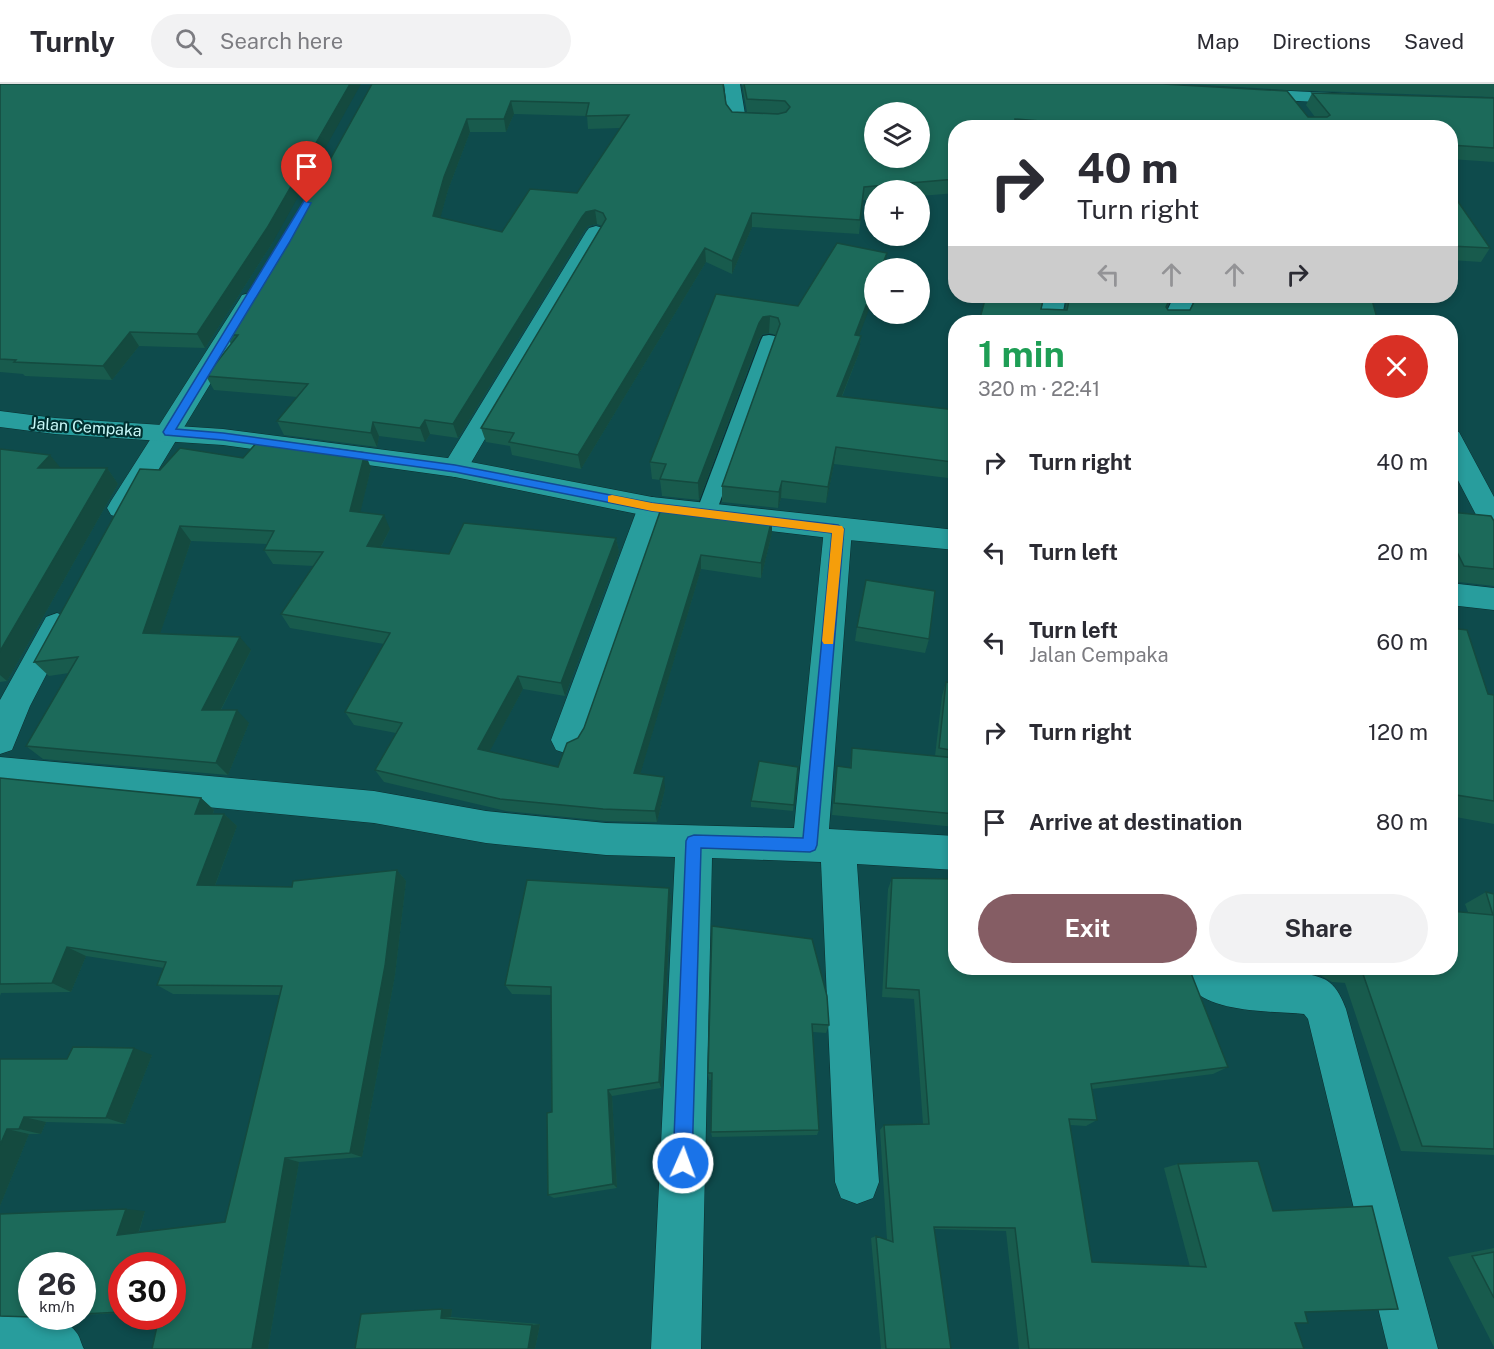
<!DOCTYPE html>
<meta charset="utf-8">
<style>
body{margin:0;font-family:"Public Sans",sans-serif;background:#f2f2f3;color:#2b2b33;height:100vh;display:flex;flex-direction:column;font-size:22px;white-space:nowrap}
*{box-sizing:border-box;margin:0}
p{font-size:20px;color:#7c7c81}
.icon{flex:none;width:33px;height:33px;fill:none;stroke:currentColor;stroke-width:2;stroke-linecap:round;stroke-linejoin:round}
.map{position:relative;flex:1;overflow:hidden}
.panel{position:absolute;left:948px;top:231px;width:510px;height:660px;display:flex;flex-direction:column;background:#fff;border-radius:24px;box-shadow:0 3px 9px #0003}
.panel>*{flex:none}
.guide{position:absolute;left:948px;top:36px;width:510px;height:183px;border-radius:24px;box-shadow:0 3px 9px #0003;background:#fff;color:#2b2b33;overflow:hidden}
.controls{position:absolute;left:864px;top:18px;display:grid;gap:12px}
.controls a{display:grid;place-items:center;width:66px;height:66px;border-radius:50%;background:#fff;box-shadow:0 3px 9px #0003;font-size:30px}
.speed{position:absolute;left:18px;top:1168px;display:flex;gap:12px;font-size:30px;font-weight:700;text-align:center}
.speed>*{display:grid;place-content:center;width:78px;height:78px;border-radius:50%;background:#fff;box-shadow:0 3px 9px #0003;line-height:1}
.speed small{font-size:15px;font-weight:400}
.speed .limit{border:9px solid #d22;background:#fff;color:#111}
.pin{position:absolute;display:grid;place-items:center;width:51px;height:51px;color:#fff;margin:-62px -26px;border-radius:50% 50% 50% 0;rotate:-45deg;box-shadow:0 0 6px #0007}
.pin .icon{rotate:45deg}
.me{position:absolute;width:66px;margin:-33px;rotate:2deg;stroke-linejoin:round;filter:drop-shadow(0 0 4px #0008)}
.turn{display:flex;align-items:center;gap:21px;height:126px;padding:0 30px;font-size:27px}
.turn .icon{width:78px;height:78px;stroke-width:2.5}
.turn b{display:block;font-size:42px;line-height:51px}
.lanes{display:flex;align-items:center;height:57px;padding:0 30px;background:#0003;justify-content:center;gap:30px;direction:ltr}
.lanes .off{opacity:.35}
.round{display:grid;place-items:center;flex:none;width:63px;height:63px;border-radius:32px;background:#f2f2f3}
.headline{display:flex;align-items:center;justify-content:space-between;height:102px;padding:0 30px}
h1{font-size:36px;font-weight:700;line-height:45px;color:#1e9e55}
.action{display:flex;gap:12px;margin-top:auto;padding:12px 30px}
.action a{flex:1;height:69px;border-radius:36px;background:#855d64;color:#fff;font-size:24px;font-weight:700;line-height:69px;text-align:center}
.action a+a{background:#f2f2f3;color:#2b2b33}
ul{padding:0;list-style:none}
li{display:flex;align-items:center;gap:18px;height:90px;padding:0 30px}
li div{flex:1}
li b{display:block;font-size:22px}
li em{font-style:normal}
header{display:flex;align-items:center;gap:36px;box-sizing:border-box;height:84px;padding:0 30px;background:#fff;border-bottom:2px solid #e1e1e2}
header strong{font-size:28px}
nav{display:flex;gap:33px;margin-inline-start:auto;font-size:21px}
.search{width:420px;height:54px;background:#f2f2f3;display:flex;align-items:center;gap:15px;box-sizing:border-box;padding:0 21px;border-radius:33px;color:#7c7c81;font-size:22px}
.map>svg:first-child{display:block}
.lines{fill:none;stroke-linecap:round;stroke-linejoin:round}
.lane-casing{stroke:#0b2e2f;stroke-width:2}
.street-casing{stroke:#0b2e2f;stroke-width:1}
.secondary-casing{stroke:#0b2e2f;stroke-width:1}
.lane{fill:#289d9d;fill-rule:evenodd}
.street{fill:#289d9d;fill-rule:evenodd}
.secondary{fill:#289d9d;fill-rule:evenodd}
.wall{fill:#185b4d;fill-rule:evenodd}
.shaded-wall{fill:#144a3f}
.building{fill:#1c6a5a;stroke:#144a3f;stroke-width:1.5;fill-rule:evenodd}
.route{fill:#1a73e8;stroke:#114b97;stroke-width:1.5}
.slow{fill:#f59e0b}
.labels{text-anchor:middle;dominant-baseline:central;stroke-width:4.5;stroke-linejoin:round;paint-order:stroke}
.street-label{font-size:16px;fill:#c7f7f7;stroke:#003030}
</style>
<header>
<strong>Turnly</strong>
<div class="search"><svg class="icon" aria-label="search" viewBox="0 0 24 24"><circle cx="10" cy="10" r="6"/><path d="M15 15l6 6"/></svg>Search here</div>
<nav><a>Map</a><a>Directions</a><a>Saved</a></nav>
</header>
<div class="map">
<svg width="1494" height="1265" viewBox="0 0 1494 1265">
<rect width="100%" height="100%" fill="#0e4b4c"/>
<g class="lines">
<defs>
<path id="lane" d="M769 251 775 252 777 256 716 429 713 434 706 436 699 434 696 429 761 256 763 252Z"/>
<path id="street" d="M724 0H740L745 30 782 32 785 36 782 40 776 41 734 39 728 33Z
M1246 5 1353 10 1359 11 1362 15 1359 19 1353 20 1240 14 1237 10 1240 6Z
M596 142 603 144 606 148 468 384 464 390 455 393 446 390 442 384 586 148 589 144Z
M250 209 258 211 261 216 131 431 121 434 111 431 107 424 111 417 239 216 242 211Z
M1044 212H1066L1061 238H1039Z
M1174 212H1196L1184 238H1162Z
M1450 346 1459 348 1494 413V449L1484 446 1450 381Z
M652 413 662 416 666 423 585 656 580 666 568 670 556 666 551 656 638 423 642 416Z
M838 435 848 438 852 445 829 745 956 752V786L857 780 879 1098 873 1114 857 1120 841 1114 835 1098 821 778 712 774 701 1265H651L675 773 606 771 486 759 374 739 0 703V673L374 707 486 727 606 739 794 744 824 445 828 438Z
M57 529 68 533 72 541 30 622 12 666 0 670V616L46 533Z
M1182 884C1207 881 1311 883 1329 898 1338 905 1342 915 1346 925L1438 1265H1388L1308 935 1304 930C1272 927 1215 929 1192 905 1187 900 1185 891 1182 884Z
M0 1232C20 1233 64 1229 76 1248 80 1252 81 1260 84 1265H0Z"/>
<path id="secondary" d="M0 327 55 334 223 345 455 375 652 413 956 446V466L838 455 652 433 455 393 223 361 55 350 0 343Z
M1450 499 1494 504V526L1450 521Z"/>
</defs>
<use href="#lane" class="lane-casing"/>
<use href="#street" class="street-casing"/>
<use href="#secondary" class="secondary-casing"/>
<use href="#lane" class="lane"/>
<use href="#street" class="street"/>
<use href="#secondary" class="secondary"/>
</g>
<path class="wall" d="M0 0 273 158 205 264 139 262 112 296 25 292 23 290 0 288Z
M372 0 726 20 732 28 778 30H781L747 28 742 0H1163L1308 33H1315L1306 21 1312 9 1494 14V78L1450 75V44H956V109L920 112V106H874V115L863 116 859 150 752 143 732 190 706 178 581 385 512 371 510 362 486 358 481 344 602 142 597 140 588 142 584 147 458 354 430 350 425 358 379 352 377 363 284 351 277 337 297 313 214 306 206 292 231 260 226 251 291 146ZM514 30 587 32 588 45 620 44 577 109 502 148 440 134 448 106 470 48H506Z
M1191 0H1494V13L1287 6Z
M1450 106 1490 164 1481 178 1450 176Z
M716 210 861 252 859 269 842 313 952 378 948 394 834 380 826 419 781 414 778 424 722 418V402L776 251 769 249 763 250 759 255 699 416 662 412 660 396 652 395 650 378Z
M1068 212H1172L1166 224 1168 226 1378 238H979L1041 225 1065 226Z
M0 365 50 371 60 384H107L118 400 7 597 0 598Z
M243 374 371 384 360 428 390 445 381 463 449 470 616 454 619 468 565 612 523 605 489 668 558 683 578 654 584 644 662 422 772 435V449L761 494 701 485 640 690 665 705 657 738 606 737 506 727 384 698 375 686 396 649 354 641 345 628 384 560 290 544 281 530 314 482 273 480 264 466 267 460 191 457 160 549 251 566 221 626 249 639 228 691 43 675 26 662 69 589 49 592 34 578 160 386Z
M1450 428 1494 437V502L1450 497Z
M857 543 929 555 925 569 855 557Z
M1450 544 1488 610 1494 611V740L1450 732Z
M946 598 956 600V743L832 731 835 695 837 682 850 684 852 664 935 672 942 612Z
M798 683 793 727 751 723V717Z
M0 694 201 714 214 726 213 730H224L237 742 215 802 292 803 397 786 406 797 395 891 362 1073 299 1078 268 1265H152L172 1233 122 1182V1229L82 1231V1182L145 1127 139 1148 225 1138 280 911 173 910 157 901 164 884 86 872 71 908 1 909 0 912Z
M892 794 956 884 1228 983 1213 990 1092 1005 1097 1036 1086 1042 1070 1041 1092 1178 1190 1183 1164 1084 1178 1080 1305 1228 1295 1239 1304 1265H1019L1006 1147 934 1145 951 1265H881L871 1154 876 1152 887 1156 880 1046 884 1041 923 1040 914 915 882 913 888 805Z
M669 804 671 815 661 1004 612 1012 617 1104 554 1114 548 1111 552 1028 551 911 512 910 505 901Z
M1486 808 1494 810V1071L1401 1067 1345 899 1332 898 1320 891 1302 887 1272 884H1450L1468 828 1465 820Z
M712 842 829 941 826 949 813 948 819 1046 817 1051 712 1053 711 1048 712 996H709L708 989Z
M152 971 125 1040 46 1038 41 1050H29L0 1122V975H67Z
M1494 1164V1263L1448 1173Z
M452 1225 451 1233 540 1240 535 1265 361 1230Z"/>
<path class="shaded-wall" d="M350 0H361L273 158 205 264 197 250Z
M511 17 514 30 506 48 504 35Z
M467 35 470 48 448 106 437 146 433 132 444 93Z
M595 126 597 140 588 142 584 147 458 354 453 340 582 133 586 128Z
M752 129V143L732 190V177Z
M705 164 706 178 581 385 578 371Z
M887 169 885 184H881Z
M874 201V212L853 268 855 251Z
M770 232 769 249 763 250 759 255 699 416 698 399 759 239 763 233Z
M130 248 139 262 112 296 103 282Z
M861 252 859 269 835 329 837 312Z
M425 336 430 350 425 358 420 344Z
M373 338 379 352 377 363 371 349Z
M836 363 834 380 826 419 828 403Z
M365 369 371 384 357 442 350 427Z
M50 371 63 387 38 384Z
M107 384 118 400 7 597 0 591V567Z
M782 397 781 414 778 424 779 408Z
M384 431 390 445 374 476 367 462Z
M772 435V449L761 494V479Z
M180 442 191 457 156 562 143 549Z
M616 454 619 468 565 612 561 599Z
M701 471V485L637 701 634 689Z
M240 553 251 566 214 639 202 626Z
M518 592 523 605 484 678 478 665Z
M237 626 249 639 228 691 216 679Z
M664 693 665 705 657 738 655 727Z
M201 714 214 726 208 741 195 730Z
M224 730 237 742 211 812 197 801Z
M397 786 406 797 395 891 362 1073 350 1069Z
M669 804 671 815 661 1004 659 998Z
M67 863 86 872 71 908 52 899Z
M134 964 152 971 125 1040 106 1034Z
M608 1006 612 1012 617 1104 613 1100Z
M24 1033 46 1038 41 1050 19 1045Z
M7 1045 29 1050 0 1122V1061Z
M285 1074 299 1078 268 1265H252Z
M126 1125 145 1127 137 1153 117 1151Z
M442 1225H452L451 1233 441 1234Z
M540 1240 535 1265H528L532 1241Z"/>
<path class="building" d="M0 0H350L267 144 197 250 130 248 103 282 14 278 16 276 0 275Z
M372 0H723L726 20 732 28 778 30 786 28 790 23 785 17 747 15 744 0H1163L1287 7 1308 33H1327L1330 31 1312 9 1494 14V64L1450 61V44H1102V42L1015 35V44H956V95L864 103 860 136 752 129 732 177 705 164 578 371 509 358 514 349 481 344 606 135 603 129 595 126 586 128 582 133 453 340 425 336 420 344 373 338 371 349 277 337 308 300 206 292 238 251H226L291 146ZM511 17 589 19 586 32 629 31 577 109 530 105 502 148 433 132 444 93 467 35H504ZM874 28H920V74H874Z
M1450 106 1490 164 1450 162Z
M837 159 887 169 881 184H874V201L855 251 861 252 837 312 956 326V350L952 378 836 363 828 403 782 397 779 408 722 402 780 240 778 234 770 232 763 233 759 239 698 399 660 395 666 380 650 378 716 210 798 222Z
M986 212H1044L1041 225 1067 226 1070 212H1171L1166 223 1168 226H1190L1197 212H1371L1378 238H979Z
M260 355 365 369 350 427 384 431 367 462 449 470 464 439 616 454 561 599 518 592 478 665 558 683 567 659 578 654 584 644 662 422 772 435 761 479 701 471 634 689 664 693 655 727 603 725 500 715 375 686 402 639 345 628 390 549 281 530 323 468 264 466 274 447 180 442 143 549 240 553 202 626H237L216 679 26 662 78 573 34 578 140 385 160 386 180 364 243 374Z
M0 365 50 371 38 384H107L0 567Z
M1450 428 1491 432 1494 437V485L1464 482 1450 454Z
M866 496 935 507 929 555 857 543Z
M1450 544 1467 546 1488 610 1494 611V717L1450 710Z
M946 598 956 600V667L939 664Z
M852 664 956 674V730L834 719 837 682 851 684Z
M759 677 798 683 794 721 751 717Z
M0 694 201 714 195 730H224L197 801 292 803 293 797 397 786 385 882 350 1069 285 1074 252 1265H152L159 1233H172V1182H122V1228L82 1230V1182H32V1233L0 1232V1130L126 1125 117 1151 225 1138 282 902 157 901 166 878 67 863 52 899 0 900Z
M892 794 956 795V884H1189L1228 983 1091 1000 1097 1036 1069 1035 1092 1178 1206 1183 1178 1080 1258 1077 1273 1127 1372 1122 1398 1225 1305 1228 1308 1239H1295L1304 1265H1029L1015 1144 934 1143 951 1265H886L876 1152 893 1158 884 1041 929 1040 919 906 886 904Z
M527 796 669 804 659 998 608 1006 613 1100 548 1111 547 1029 552 1028 551 903 505 901Z
M1486 808 1494 810V1065L1422 1062 1363 890 1350 888 1340 884H1450V827L1493 831Z
M712 842 812 855 827 912 829 941 812 940 819 1046 711 1048 712 989H708Z
M73 963 134 964 106 1034 24 1033 19 1045H7L0 1061V975H67Z
M1494 1168V1214L1472 1172Z
M442 1225 441 1234 532 1241 528 1265H355L361 1230Z"/>
<path class="route" d="M304 117 311 119 289 159 176 345 223 349 455 381 652 419 838 441 844 445 817 761 815 766 810 768 701 764 692 1079 689 1086 683 1088 676 1086 673 1079 686 757 688 753 694 751 803 754 832 449 652 427 455 388 223 356 165 351 163 348Z"/>
<path class="slow" d="M612 411 652 419 842 442 844 445 833 560H824L822 557 832 449 652 427 608 418V412Z"/>
<g class="labels">
<g class="street-label">
<text transform="translate(86 343) rotate(4)">Jalan Cempaka</text>
</g>
</g>
</svg>
<div class="controls">
<a><svg class="icon" aria-label="layers" viewBox="0 0 24 24"><path d="M12 4l9 5-9 5-9-5zM3 14l9 5 9-5"/></svg></a>
<a>+</a>
<a>−</a>
</div>
<div class="speed"><div>26<small>km/h</small></div><div class="limit">30</div></div>
<div class="pin" style="left:307px;top:119px;background:#d93025"><svg class="icon" aria-label="arrive" viewBox="0 0 24 24"><path d="M6 21V4h12l-3 4 3 4H6"/></svg></div>
<svg class="me" style="left:683px;top:1079px" viewBox="-20 -20 40 40"><circle r="17" fill="#1a73e8" stroke="#fff" stroke-width="3"/><path d="M0-11L8 9 0 5-8 9z" fill="#fff"/></svg>
<div class="guide">
<div class="turn"><svg class="icon" aria-label="right" viewBox="0 0 24 24"><path d="M7 20v-9h11M14 6l5 5-5 5"/></svg><div><b>40 m</b>Turn right</div></div>
<div class="lanes"><svg class="icon off" aria-label="left" viewBox="0 0 24 24"><path d="M17 20v-9H6M10 6l-5 5 5 5"/></svg><svg class="icon off" aria-label="ahead" viewBox="0 0 24 24"><path d="M12 20V5M6 11l6-6 6 6"/></svg><svg class="icon off" aria-label="ahead" viewBox="0 0 24 24"><path d="M12 20V5M6 11l6-6 6 6"/></svg><svg class="icon" aria-label="right" viewBox="0 0 24 24"><path d="M7 20v-9h11M14 6l5 5-5 5"/></svg></div>
</div>
<section class="panel">
<div class="headline"><div><h1>1 min</h1><p>320 m · 22:41</p></div><a class="round" style="background:#d93025;color:#fff"><svg class="icon" aria-label="close" viewBox="0 0 24 24"><path d="M6 6l12 12M18 6L6 18"/></svg></a></div>
<ul>
<li><svg class="icon" aria-label="right" viewBox="0 0 24 24"><path d="M7 20v-9h11M14 6l5 5-5 5"/></svg><div><b>Turn right</b></div><em>40 m</em></li>
<li><svg class="icon" aria-label="left" viewBox="0 0 24 24"><path d="M17 20v-9H6M10 6l-5 5 5 5"/></svg><div><b>Turn left</b></div><em>20 m</em></li>
<li><svg class="icon" aria-label="left" viewBox="0 0 24 24"><path d="M17 20v-9H6M10 6l-5 5 5 5"/></svg><div><b>Turn left</b><p>Jalan Cempaka</p></div><em>60 m</em></li>
<li><svg class="icon" aria-label="right" viewBox="0 0 24 24"><path d="M7 20v-9h11M14 6l5 5-5 5"/></svg><div><b>Turn right</b></div><em>120 m</em></li>
<li><svg class="icon" aria-label="arrive" viewBox="0 0 24 24"><path d="M6 21V4h12l-3 4 3 4H6"/></svg><div><b>Arrive at destination</b></div><em>80 m</em></li>
</ul>
<div class="action"><a>Exit</a><a>Share</a></div>
</section>
</div>
